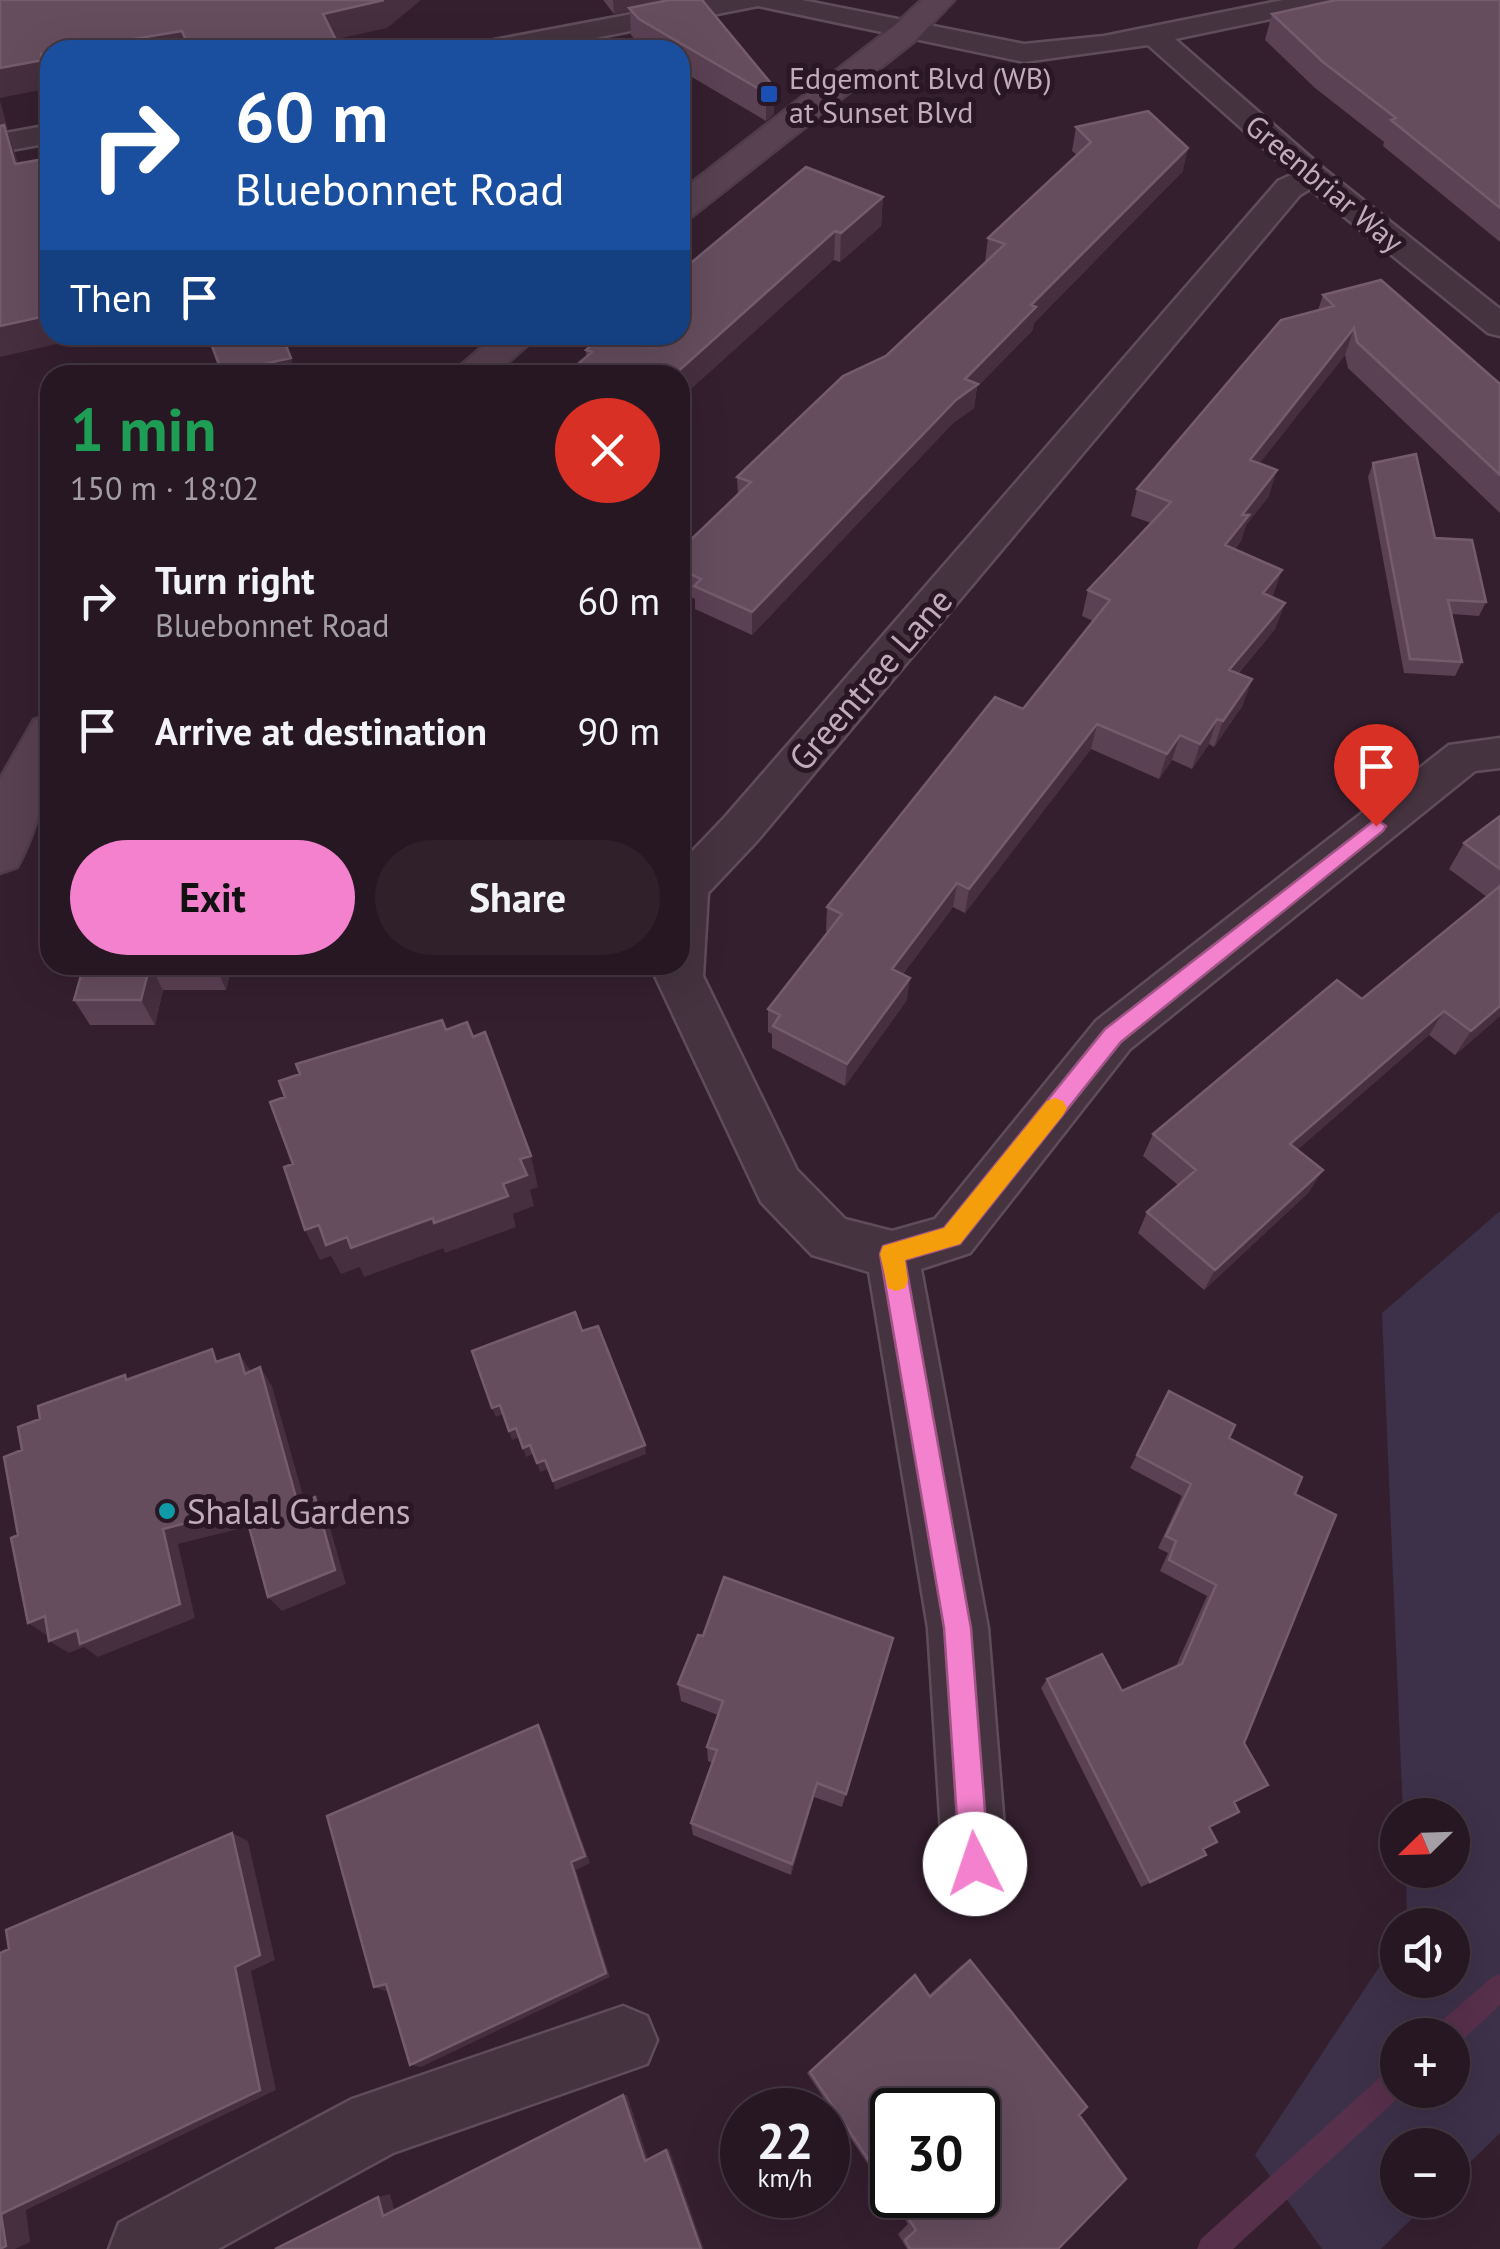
<!DOCTYPE html>
<meta charset="utf-8">
<style>
body{margin:0;font-family:"PT Sans",sans-serif;background:#2f202a;color:#f1f3f6;height:100vh;display:flex;flex-direction:column;font-size:38px;white-space:nowrap}
*{box-sizing:border-box;margin:0}
p{font-size:32px;color:#a49fa5}
.icon{flex:none;width:55px;height:55px;fill:none;stroke:currentColor;stroke-width:2;stroke-linecap:round;stroke-linejoin:round}
.map{position:relative;flex:1;overflow:hidden}
.side{position:absolute;left:40px;top:365px;width:650px;height:610px;display:flex;flex-direction:column;background:#271722;border-radius:30px;box-shadow:0 10px 40px #0002,0 0 0 2px #433640}
.side>*{flex:none}
.banner{position:absolute;left:40px;top:40px;width:650px;height:305px;border-radius:30px;box-shadow:0 10px 40px #0002,0 0 0 2px #433640;background:#1a4fa0;color:#fff;overflow:hidden}
.needle{width:65px;rotate:247deg}
.fabs{position:absolute;left:1380px;top:1798px;display:grid;gap:20px}
.fabs a{display:grid;place-items:center;width:90px;height:90px;border-radius:50%;background:#271722;box-shadow:0 10px 40px #0002,0 0 0 2px #433640;font-size:50px}
.speed{position:absolute;left:720px;top:2088px;display:flex;gap:20px;font-size:50px;font-weight:700;text-align:center}
.speed>*{display:grid;place-content:center;width:130px;height:130px;border-radius:50%;background:#271722;box-shadow:0 10px 40px #0002,0 0 0 2px #433640;line-height:1}
.speed small{font-size:25px;font-weight:400}
.speed .limit{border:5px solid #111;border-radius:15px;background:#fff;color:#111}
.pin{position:absolute;display:grid;place-items:center;width:85px;height:85px;color:#fff;margin:-102px -42px;border-radius:50% 50% 50% 0;rotate:-45deg;box-shadow:0 0 10px #0007}
.pin .icon{rotate:45deg}
.me{position:absolute;width:110px;margin:-55px;rotate:356deg;stroke-linejoin:round;filter:drop-shadow(0 0 8px #0008)}
.turn{display:flex;align-items:center;gap:35px;height:210px;padding:0 30px;font-size:45px}
.turn .icon{width:130px;height:130px;stroke-width:2.5}
.turn b{display:block;font-size:70px;line-height:85px}
.then{display:flex;align-items:center;height:95px;padding:0 30px;background:#0003;gap:20px;font-size:38px}
.round{display:grid;place-items:center;flex:none;width:105px;height:105px;border-radius:52px;background:#2f202a}
.overview{display:flex;align-items:center;justify-content:space-between;height:170px;padding:0 30px}
h1{font-size:60px;font-weight:700;line-height:75px;color:#1e9e55}
.button{display:flex;gap:20px;margin-top:auto;padding:20px 30px}
.button a{flex:1;height:115px;border-radius:60px;background:#f381cd;color:#111;font-size:40px;font-weight:700;line-height:115px;text-align:center}
.button a+a{background:#2f202a;color:#f1f3f6}
ul{padding:0;list-style:none}
li{display:flex;align-items:center;gap:30px;height:130px;padding:0 30px}
li div{flex:1}
li b{display:block;font-size:38px}
li em{font-style:normal}
.map>svg:first-child{display:block}
.green{fill:#3d3149;fill-rule:evenodd}
.lines{fill:none;stroke-linecap:round;stroke-linejoin:round}
.stream{fill:#57304b;fill-rule:evenodd}
.street-casing{stroke:#604d5a;stroke-width:5}
.secondary-casing{stroke:#4e3c48;stroke-width:5}
.street{fill:#45333f;fill-rule:evenodd}
.secondary{fill:#584150;fill-rule:evenodd}
.wall{fill:#5a4153}
.shaded-wall{fill:#462f3f}
.building{fill:#654d5e;stroke:#745c6d;stroke-width:2.5}
.route{fill:#f381cd;stroke:#9e5485;stroke-width:2.5}
.slow{fill:#f59e0b}
.transit-dot{fill:#1a4fb4;stroke:#291824;stroke-width:4}
.culture-dot{fill:#0f9aa8;stroke:#291824;stroke-width:4}
.labels{text-anchor:middle;dominant-baseline:central;stroke-width:10;stroke-linejoin:round;paint-order:stroke}
.far-poi-label{font-size:30px;fill:#c2acbb;stroke:#291824;text-anchor:start}
.far-street-label{font-size:30px;fill:#c2acbb;stroke:#291824}
.street-label{font-size:35px;fill:#c2acbb;stroke:#291824}
.poi-label{font-size:35px;fill:#c2acbb;stroke:#291824;text-anchor:start}
</style>
<div class="map">
<svg width="1500" height="2249" viewBox="0 0 1500 2249">
<rect width="100%" height="100%" fill="#341f2e"/>
<path class="green" d="M1500 1211V2133L1453 2179 1452 2145H1398V2200H1431L1381 2249H1322L1255 2155 1397 1940 1398 1980H1452V1925H1407L1406 1870H1452V1815H1403L1382 1313ZM1398 2035H1452V2090H1398Z"/>
<g class="lines">
<path class="stream" d="M1500 1974V2005L1457 2045 1452 2046V2035H1433L1437 2025 1491 1978Z
M1398 2066V2090H1407L1233 2249H1197L1201 2239 1388 2070Z"/>
<defs>
<path id="street" d="M706 0H802L1024 44 1104 36 1283 0H1338L1324 8 1175 39 1324 169 1500 309V336L1488 333 1310 189 1300 195 757 841 708 893 703 976 797 1170 845 1219 892 1231 935 1219 1096 1021 1449 745 1500 738V768L1475 771 1130 1049 970 1253 921 1269 988 1628 1007 1864 998 1887 975 1896 952 1887 943 1864 928 1628 869 1272 812 1255 761 1202 655 976 656 965H680V864L725 817 1278 181 1293 174 1148 45 1024 62 758 6 534 50H475L479 44 489 41Z
M50 125V143L0 152V134Z
M623 2006 647 2016 657 2040 647 2064 393 2153 218 2249H109L119 2223 352 2099Z"/>
<path id="secondary" d="M922 0H954L917 39 692 216 680 219V192L895 25Z
M496 335H539L493 375H450Z
M50 715C50 767 43 820 17 867L0 873V779L34 720Z"/>
</defs>
<use href="#street" class="street-casing"/>
<use href="#secondary" class="secondary-casing"/>
<use href="#street" class="street"/>
<use href="#secondary" class="secondary"/>
</g>
<path class="wall" d="M603 0H702L774 87V114L766 121 680 70V50H646L640 46 631 35 630 11 614 14Z
M1500 0V242L1383 146 1384 142 1315 88 1265 40 1272 14Z
M1076 127 1183 171 1034 323 1032 331 977 387 974 408 953 423 752 635 695 609V599L680 592V550L738 495 737 477 886 356 985 262 988 238 1077 155 1072 151Z
M883 197 881 226 840 262 834 260 586 357V350Z
M1323 295 1500 384V513L1348 368 1345 355 1259 463 1269 496 1246 525 1241 541 1235 549 1273 596 1272 597 1285 603 1275 629 1238 674 1243 705 1214 747 1209 744 1192 769 1172 760 1159 779 1091 749 965 913 953 907 903 974 907 1000 845 1086 772 1048V1034L768 1032V1009L829 932 826 931 827 907 1023 709 1093 621 1082 616 1088 590 1151 523 1131 516 1137 489 1318 310Z
M1373 463 1486 602 1479 616 1452 614 1462 662 1455 676 1404 673 1368 477Z
M1500 816V1016L1455 1055 1429 1035 1297 1150 1309 1192 1204 1290 1138 1233 1147 1212 1178 1185 1143 1156 1153 1134 1362 999 1487 897 1449 869 1464 843Z
M84 965H232L226 990H163L155 1025H90L74 1000Z
M1169 1391 1229 1438 1295 1494 1244 1743 1268 1785 1234 1803 1239 1812 1209 1828 1203 1850 1206 1855 1141 1887 1041 1688 1047 1679 1122 1691 1176 1666 1207 1596 1160 1571 1168 1553 1158 1548 1182 1496 1130 1468Z
M703 1636 893 1638 842 1807 814 1797 791 1875 693 1835 691 1823 713 1763 708 1761 707 1747 718 1715 681 1701 678 1684Z
M970 1960 1079 2115 1058 2249H907L898 2234 908 2224 807 2073 908 1981 929 1995 961 1966Z"/>
<path class="shaded-wall" d="M384 0H421L387 28 328 41 323 14Z
M613 0H681L629 8 630 11 614 14Z
M182 31 187 50H67Z
M50 53V88L0 98V68L41 54Z
M774 87V114L766 121V93Z
M0 101 8 129H6L15 153 26 192 0 131Z
M1188 148 1183 171 1034 323 1032 331 977 387 974 408 953 423 752 635V612L1031 305Z
M883 197 881 226 840 262 841 233Z
M835 231 834 260 680 399V375H674Z
M50 315V335H96L0 357V326Z
M1354 328 1345 355 1242 486 1250 460Z
M291 358 296 375H223L222 373Z
M1277 470 1269 496 1246 525 1241 541 1217 571 1225 545 1242 515Z
M1282 570 1273 596 1254 619 1263 593Z
M1285 603 1275 629 1220 695 1229 670Z
M1252 679 1243 705 1214 747 1223 721Z
M1217 719 1209 744 1192 769 1200 744Z
M1097 724 1091 749 965 913 969 889Z
M1180 735 1172 760 1159 779 1167 754Z
M957 883 953 907 889 992 892 969Z
M150 965 163 990 155 1025 141 1000Z
M215 965H232L226 990Z
M910 978 907 1000 845 1086 847 1064Z
M1500 1006V1016L1455 1055 1471 1031Z
M1444 1011 1429 1035 1278 1167 1290 1144Z
M531 1156 538 1187 530 1190 534 1206 513 1214 516 1227 445 1253 434 1223 503 1184 520 1159Z
M1323 1170 1309 1192 1204 1290 1215 1270Z
M433 1218 444 1248 364 1277 360 1267 341 1274 331 1256 320 1260 305 1230 319 1225 347 1237Z
M239 1354 252 1373 245 1374Z
M260 1367 272 1386 310 1520 298 1505Z
M500 1405 503 1414 496 1417 492 1408Z
M516 1428 519 1437 512 1440 509 1431Z
M530 1445 533 1454 526 1457 523 1448Z
M645 1445 646 1454 555 1490 553 1481Z
M545 1460 548 1469 540 1472 537 1463Z
M315 1497 326 1513 346 1584 282 1611 268 1597Z
M244 1508 258 1524 178 1544 195 1618 98 1657 84 1647 69 1653 49 1641 163 1529Z
M45 1616 64 1629 48 1636 28 1623Z
M538 1725 544 1735 590 1863 576 1870 610 1977 421 2067 410 2065 571 1862Z
M817 1783 814 1797 791 1875 792 1864Z
M232 1833 248 1841 275 1960 251 1971 276 2090 26 2210 30 2242 15 2249H0L1 2214 235 1967Z
M386 1984 397 1988 385 1991 374 1987Z
M623 2095H627L648 2159 645 2161Z
M669 2149 704 2249H701L666 2150Z
M390 2194 395 2213 383 2216 378 2197Z"/>
<path class="building" d="M0 0H384L323 14 341 50H190L182 31 67 50H50V53L41 54 43 60 0 68Z
M669 0H702L774 87 766 93 639 19 629 8Z
M1336 0H1500V208L1391 120 1396 118 1323 62 1272 14Z
M1148 111 1188 148 1031 305 1036 307 965 379 978 384 956 400 752 612 694 586 701 579 680 569V550L751 482 737 477 843 376 886 356 1005 244 988 238 1091 142 1076 127Z
M4 125 15 164 50 158V315L0 326V126Z
M806 167 883 197 841 233 835 231 674 375H565L592 352 586 350 604 335H680V272Z
M1381 280 1500 384V475L1357 342 1354 328 1250 460 1277 470 1242 515H1249L1225 545 1282 570 1263 593 1285 603 1229 670 1252 679 1223 721 1217 719 1200 744 1180 735 1167 754 1097 724 969 889 957 883 892 969 910 978 847 1064 773 1026 780 1015 768 1009 842 914 827 907 995 697 1023 709 1110 600 1088 590 1171 502 1137 489 1281 320 1334 306 1323 295Z
M208 335H282L291 358 222 373Z
M1416 454 1435 538 1472 540 1486 602 1448 600 1462 662 1410 659 1373 463Z
M1500 816V869L1464 843Z
M1500 886V1006L1471 1031 1444 1011 1290 1144 1323 1170 1215 1270 1147 1212 1196 1170 1153 1134 1337 980 1362 999Z
M84 965H215H150L141 1000H74Z
M442 1020 446 1030 467 1022 473 1037 485 1032 531 1156 520 1159 527 1175 503 1184 508 1196 434 1223 433 1218 351 1248 347 1237 326 1245 319 1225 305 1230 284 1167 293 1164 270 1102 285 1097 279 1081 300 1074 296 1064Z
M575 1312 582 1331 598 1326 645 1445 553 1481 545 1460 537 1463 530 1445 523 1448 516 1428 509 1431 500 1405 492 1408 472 1351Z
M212 1349 216 1362 239 1354 245 1374 260 1367 298 1505 315 1497 335 1570 268 1597 244 1508 163 1529 180 1604 80 1644 77 1630 49 1641 45 1616 28 1623 11 1538 18 1535 4 1457 22 1450 18 1427 40 1419 38 1406 125 1375 126 1380Z
M1169 1391 1235 1425 1229 1438 1302 1477 1295 1494 1336 1515 1244 1743 1268 1785 1234 1802 1239 1812 1209 1827 1217 1842 1203 1849 1206 1855 1150 1882 1047 1679 1102 1654 1122 1691 1182 1664 1216 1585 1169 1560 1176 1541 1166 1536 1191 1484 1137 1455Z
M724 1577 893 1638 846 1794 817 1783 792 1864 691 1823 717 1750 707 1747 723 1701 678 1684 698 1635 703 1636Z
M538 1725 585 1856 571 1862 606 1973 410 2065 386 1984 374 1987 327 1816Z
M232 1833 260 1955 235 1967 260 2090 1 2214 6 2246 0 2249V1953L9 1949 6 1930Z
M970 1960 1087 2107 1079 2115 1126 2179 1058 2249H910L905 2240 916 2230 893 2195H978V2110H892V2195L810 2072 915 1975 930 1997Z
M623 2095 645 2161 666 2150 701 2249H275L378 2197 383 2216Z"/>
<path class="route" d="M1376 819 1386 826 1383 831 1121 1042 960 1244 905 1260 971 1628 989 1864 985 1874 975 1878 964 1874 960 1864 944 1628 880 1254 883 1246 944 1228 1105 1029Z"/>
<path class="slow" d="M1055 1098 1063 1101 1067 1108 1063 1115 960 1244 905 1260 908 1280 905 1288 896 1291 888 1288 880 1254 883 1246 944 1228 1047 1101Z"/>
<rect class="transit-dot" x="759" y="84" width="20" height="20" rx="5"/>
<circle class="culture-dot" cx="167" cy="1511" r="10"/>
<g class="labels">
<g class="far-poi-label">
<text x="789" y="77">Edgemont Blvd (WB)<tspan x="789" dy="34">at Sunset Blvd</tspan></text>
</g>
<g class="far-street-label">
<text transform="translate(1325 183) rotate(40)">Greenbriar Way</text>
</g>
<g class="street-label">
<text transform="translate(870 679) rotate(-49)">Greentree Lane</text>
</g>
<g class="poi-label">
<text x="187" y="1511">Shalal Gardens</text>
</g>
</g>
</svg>
<div class="fabs">
<a><svg class="needle" viewBox="-14 -14 28 28"><path d="M0-13l5 13h-10z" fill="#e53935"/><path d="M0 13l5-13h-10z" fill="#a49fa5"/></svg></a>
<a><svg class="icon" aria-label="sound" viewBox="0 0 24 24"><path d="M4 9h4l5-4v14l-5-4H4zM17 9q2 3 0 6"/></svg></a>
<a>+</a>
<a>−</a>
</div>
<div class="speed"><div>22<small>km/h</small></div><div class="limit">30</div></div>
<div class="pin" style="left:1376px;top:826px;background:#d93025"><svg class="icon" aria-label="arrive" viewBox="0 0 24 24"><path d="M6 21V4h12l-3 4 3 4H6"/></svg></div>
<svg class="me" style="left:975px;top:1864px" viewBox="-20 -20 40 40"><circle r="19" fill="#fff"/><path d="M0-13L10 11 0 6-10 11z" fill="#f381cd"/></svg>
<div class="banner">
<div class="turn"><svg class="icon" aria-label="right" viewBox="0 0 24 24"><path d="M7 20v-9h11M14 6l5 5-5 5"/></svg><div><b>60 m</b>Bluebonnet Road</div></div>
<div class="then">Then<svg class="icon" aria-label="arrive" viewBox="0 0 24 24"><path d="M6 21V4h12l-3 4 3 4H6"/></svg></div>
</div>
<section class="side">
<div class="overview"><div><h1>1 min</h1><p>150 m · 18:02</p></div><a class="round" style="background:#d93025;color:#fff"><svg class="icon" aria-label="close" viewBox="0 0 24 24"><path d="M6 6l12 12M18 6L6 18"/></svg></a></div>
<ul>
<li><svg class="icon" aria-label="right" viewBox="0 0 24 24"><path d="M7 20v-9h11M14 6l5 5-5 5"/></svg><div><b>Turn right</b><p>Bluebonnet Road</p></div><em>60 m</em></li>
<li><svg class="icon" aria-label="arrive" viewBox="0 0 24 24"><path d="M6 21V4h12l-3 4 3 4H6"/></svg><div><b>Arrive at destination</b></div><em>90 m</em></li>
</ul>
<div class="button"><a>Exit</a><a>Share</a></div>
</section>
</div>
